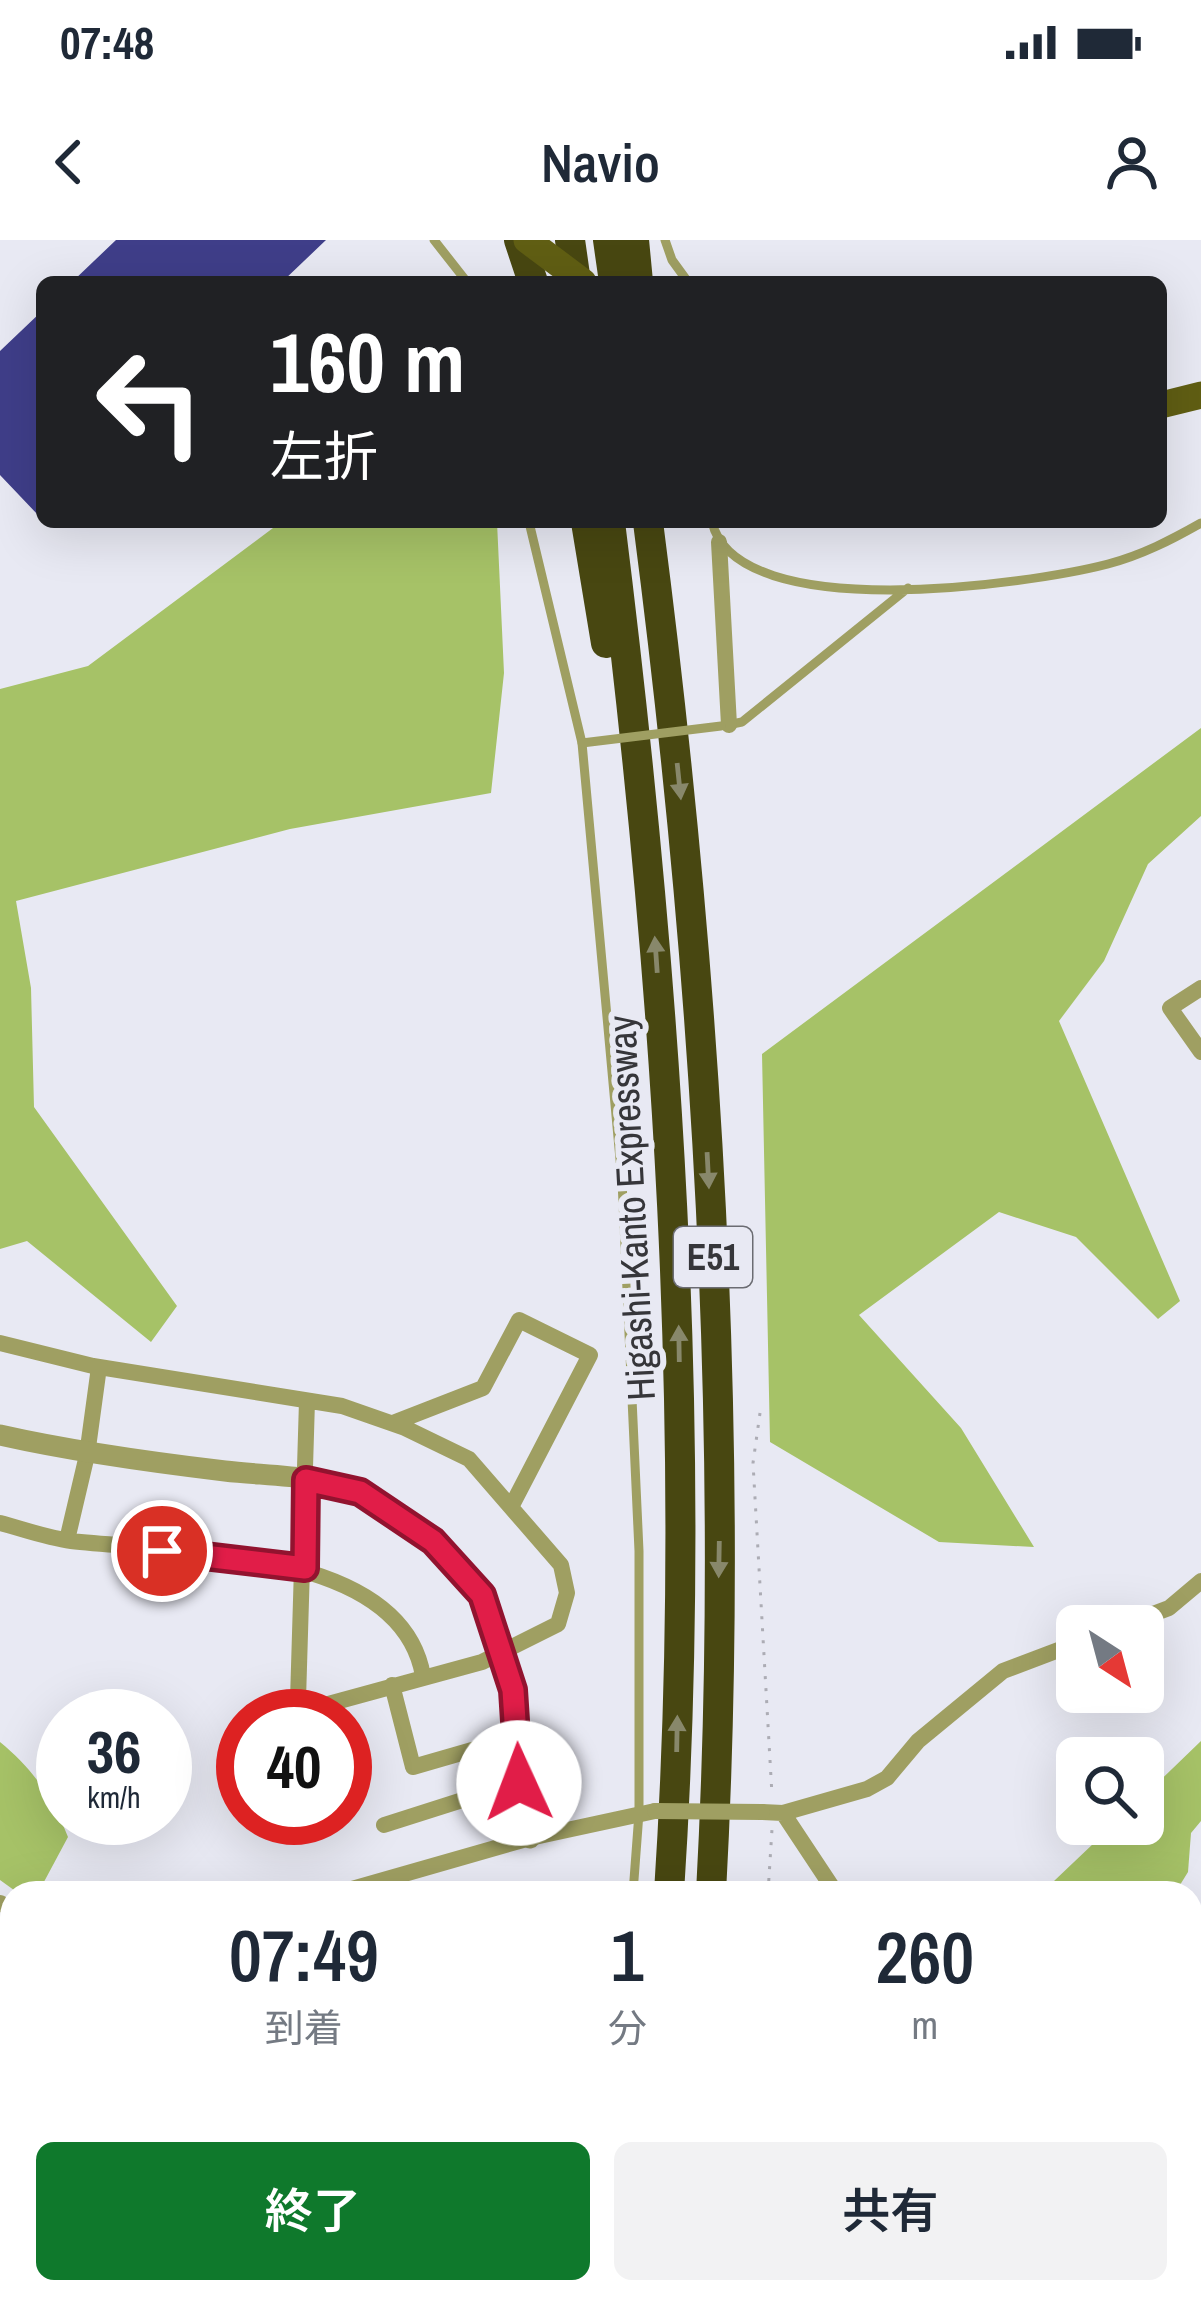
<!DOCTYPE html>
<html lang="ja">
<meta charset="utf-8">
<style>
body{margin:0;font-family:"Archivo Narrow","Noto Sans JP",sans-serif;background:#f2f2f3;color:#1f2937;height:100vh;display:flex;flex-direction:column;font-size:45px;white-space:nowrap}
*{box-sizing:border-box;margin:0}
p{font-size:39px;color:#747a83}
.icon{flex:none;width:66px;height:66px;fill:none;stroke:currentColor;stroke-width:2;stroke-linecap:round;stroke-linejoin:round}
.map{position:relative;flex:1;overflow:hidden}
.details{position:absolute;left:0px;top:1641px;width:1203px;height:423px;display:flex;flex-direction:column;background:#fff;border-radius:36px 36px 0 0;box-shadow:0 12px 48px #0002}
.details>*{flex:none}
.top-card{position:absolute;left:36px;top:36px;width:1131px;height:252px;border-radius:18px;box-shadow:0 12px 48px #0002;background:#202124;color:#fff;overflow:hidden}
.needle{width:78px;rotate:144deg}
.buttons{position:absolute;left:1056px;top:1365px;display:grid;gap:24px}
.buttons a{display:grid;place-items:center;width:108px;height:108px;border-radius:18px;background:#fff;box-shadow:0 12px 48px #0002;font-size:60px}
.speed{position:absolute;left:36px;top:1449px;display:flex;gap:24px;font-size:60px;font-weight:700;text-align:center}
.speed>*{display:grid;place-content:center;width:156px;height:156px;border-radius:50%;background:#fff;box-shadow:0 12px 48px #0002;line-height:1}
.speed small{font-size:30px;font-weight:400}
.speed .limit{border:18px solid #d22;background:#fff;color:#111}
.pin{position:absolute;display:grid;place-items:center;width:102px;height:102px;color:#fff;margin:-51px;border:6px solid #fff;border-radius:50%;box-shadow:0 3px 12px #0007}
.me{position:absolute;width:132px;margin:-66px;rotate:358deg;stroke-linejoin:round;filter:drop-shadow(0 0 9px #0008)}
.turn{display:flex;align-items:center;gap:42px;height:252px;padding:0 36px;font-size:54px}
.turn .icon{width:156px;height:156px;stroke-width:2.5}
.turn b{display:block;font-size:84px;line-height:102px}
.eta{display:flex;justify-content:space-evenly;align-items:center;height:204px;text-align:center}
.eta b{font-size:72px;font-weight:600;line-height:84px}
.action{display:flex;gap:24px;margin-top:auto;padding:24px 36px}
.action a{flex:1;height:138px;border-radius:18px;background:#0f792c;color:#fff;font-size:48px;font-weight:600;line-height:138px;text-align:center}
.action a+a{background:#f2f2f3;color:#1f2937}
.status{display:flex;justify-content:space-between;align-items:center;height:84px;padding:0 60px;background:#fff;direction:ltr}
.status svg{height:33px;fill:currentColor}
header{display:flex;justify-content:space-between;align-items:center;height:156px;padding:0 36px;background:#fff;font-size:54px;font-weight:600}
.map>svg:first-child{display:block}
.forest{fill:#a6c267}
.building{fill:#3f3e89}
.lines{fill:none;stroke-linecap:round;stroke-linejoin:round}
.path{stroke:#acacb4;stroke-width:3;stroke-dasharray:3 9;stroke-linecap:butt}
.service{stroke:#9f9f62;stroke-width:9}
.minor{stroke:#9f9f62;stroke-width:16}
.tertiary{stroke:#9f9f62;stroke-width:21}
.primary{stroke:#605e13;stroke-width:27}
.trunk{stroke:#545212;stroke-width:27}
.motorway{stroke:#484711;stroke-width:30}
.service-bridge{stroke:#9f9f62;stroke-width:9}
.minor-bridge{stroke:#9f9f62;stroke-width:16}
.primary-bridge{stroke:#605e13;stroke-width:27}
.oneway{fill:#88886b}
.route-casing{stroke:#92132f;stroke-width:30}
.route{stroke:#e11d48;stroke-width:21}
.labels{text-anchor:middle;dominant-baseline:central;stroke-width:12;stroke-linejoin:round;paint-order:stroke}
.shield{fill:#e8e9f3;stroke:#6b6c72;stroke-width:3}
.shield-label{font-size:36px;font-weight:bold;fill:#36363a}
.street-label{font-size:39px;fill:#36363a;stroke:#e8e9f3}
</style>
<div class="status"><b>07:48</b><svg viewBox="0 0 49 12"><path d="M0 12V9h3v3zM5 12V6h3v6zM10 12V3h3v9zM15 12V0h3v12zM26 1h20v11H26zM47 4h2v5h-2z"/></svg></div>
<header><svg class="icon" aria-label="back" viewBox="0 0 24 24"><path d="M15 5l-7 7 7 7"/></svg>Navio<svg class="icon" aria-label="person" viewBox="0 0 24 24"><circle cx="12" cy="8" r="4"/><path d="M4 21q1-7 8-7t8 7"/></svg></header>
<div class="map">
<svg width="1201" height="2062" viewBox="0 0 1201 2062">
<rect width="100%" height="100%" fill="#e8e9f3"/>
<path class="forest" d="M281 282H497L504 433 491 553 290 589 16 661 31 748 34 867 177 1066 151 1102 27 1001 0 1009V449L88 426Z
M1201 488V576L1148 624 1104 721 1059 781 1180 1061 1158 1079 1076 997 999 972 859 1075 961 1188 1034 1307 939 1302 770 1202 762 814Z
M1201 1501V1581L1191 1593 1188 1632 1175 1653H1055L1054 1641 1114 1584H1143V1557Z
M0 1502C33 1529 52 1557 68 1597L38 1653H18L0 1640Z
M1191 1937 1201 1954V2062H1133L1115 2052H1191Z"/>
<path class="building" d="M116 0H326L282 42H72Z
M42 71V271L38 275 0 235V111Z"/>
<g class="lines">
<path class="path" d="M760 1173 753 1223 772 1555
M436 1642 439 1653
M768 1653 772 1589
M9 1892 12 1891
M744 2062V2052"/>
<path class="service" d="M434 0 467 42
M665 0 672 20 688 42
M529 282 582 503 622 941 639 1311V1573L633 1653
M712 282C737 387 1031 344 1108 324 1142 315 1171 300 1201 283
M727 485 742 482 908 348
M604 2062 605 2052"/>
<path class="minor" d="M719 302 729 485
M1201 748 1170 768 1201 812
M0 1103 93 1126 342 1166 405 1188 469 1219 561 1325 567 1353 558 1384 482 1422 310 1469 298 1460 307 1161
M393 1183 483 1148 519 1080 590 1115 511 1267
M0 1283C23 1289 47 1298 71 1301 175 1313 401 1306 423 1436
M67 1300 87 1215 99 1127
M1121 1386 1169 1368 1201 1341
M392 1445 413 1527 517 1497
M762 1572 783 1573 867 1549 887 1538 918 1501 1003 1431 1077 1403
M783 1573 836 1653
M384 1585 519 1542
M338 1653 530 1598 655 1571
M0 1663 12 1669
M261 2062V2052"/>
<path class="tertiary" d="M0 1195C75 1212 149 1222 225 1231 267 1236 320 1235 360 1252 396 1268 466 1323 483 1358 521 1434 514 1518 530 1598"/>
<path class="primary" d="M1161 165 1201 155"/>
<path class="trunk" d="M1191 1743 1201 1734
M900 2062 907 2052"/>
<path class="motorway" d="M519 0 533 42
M570 0 576 42
M608 0 614 42
M634 0 638 42
M586 282 606 403
M610 282C667 737 699 1195 669 1653
M648 282C707 736 736 1196 711 1653
M642 2062 643 2052
M684 2062V2052"/>
<path class="service-bridge" d="M582 503 721 486"/>
<path class="minor-bridge" d="M655 1571 762 1572"/>
<path class="primary-bridge" d="M527 0 583 42"/>
</g>
<defs><path id="oneway-solid" d="M-6-.8H1V-3.2L6.5 0L1 3.2V.8H-6Z" transform="scale(3)"/></defs>
<g class="oneway">
<use href="#oneway-solid" transform="translate(679 541) rotate(84)"/>
<use href="#oneway-solid" transform="translate(656 715) rotate(-94)"/>
<use href="#oneway-solid" transform="translate(708 930) rotate(87)"/>
<use href="#oneway-solid" transform="translate(679 1104) rotate(-91)"/>
<use href="#oneway-solid" transform="translate(719 1319) rotate(91)"/>
<use href="#oneway-solid" transform="translate(677 1494) rotate(-89)"/>
</g>
<g class="lines">
<defs>
<path id="route" d="M162 1311 305 1328 306 1240 360 1252 433 1301 482 1355 513 1450 519 1543"/>
</defs>
<use href="#route" class="route-casing"/>
<use href="#route" class="route"/>
</g>
<g class="labels">
<rect class="shield" x="674" y="987" width="78" height="60" rx="9"/>
<g class="shield-label">
<text x="713" y="1017">E51</text>
</g>
<g class="street-label">
<text transform="translate(631 968) rotate(-93)">Higashi-Kanto Expressway</text>
</g>
</g>
</svg>
<div class="buttons">
<a><svg class="needle" viewBox="-14 -14 28 28"><path d="M0-13l5 13h-10z" fill="#e53935"/><path d="M0 13l5-13h-10z" fill="#747a83"/></svg></a>
<a><svg class="icon" aria-label="search" viewBox="0 0 24 24"><circle cx="10" cy="10" r="6"/><path d="M15 15l6 6"/></svg></a>
</div>
<div class="speed"><div>36<small>km/h</small></div><div class="limit">40</div></div>
<div class="pin" style="left:162px;top:1311px;background:#d93025"><svg class="icon" aria-label="arrive" viewBox="0 0 24 24"><path d="M6 21V4h12l-3 4 3 4H6"/></svg></div>
<svg class="me" style="left:519px;top:1543px" viewBox="-20 -20 40 40"><circle r="19" fill="#fff"/><path d="M0-13L10 11 0 6-10 11z" fill="#e11d48"/></svg>
<div class="top-card">
<div class="turn"><svg class="icon" aria-label="left" viewBox="0 0 24 24"><path d="M17 20v-9H6M10 6l-5 5 5 5"/></svg><div><b>160 m</b>左折</div></div>
</div>
<section class="details">
<div class="eta">
<div><b>07:49</b><p>到着</p></div>
<div><b>1</b><p>分</p></div>
<div><b>260</b><p>m</p></div>
</div>
<div class="action"><a>終了</a><a>共有</a></div>
</section>
</div>
